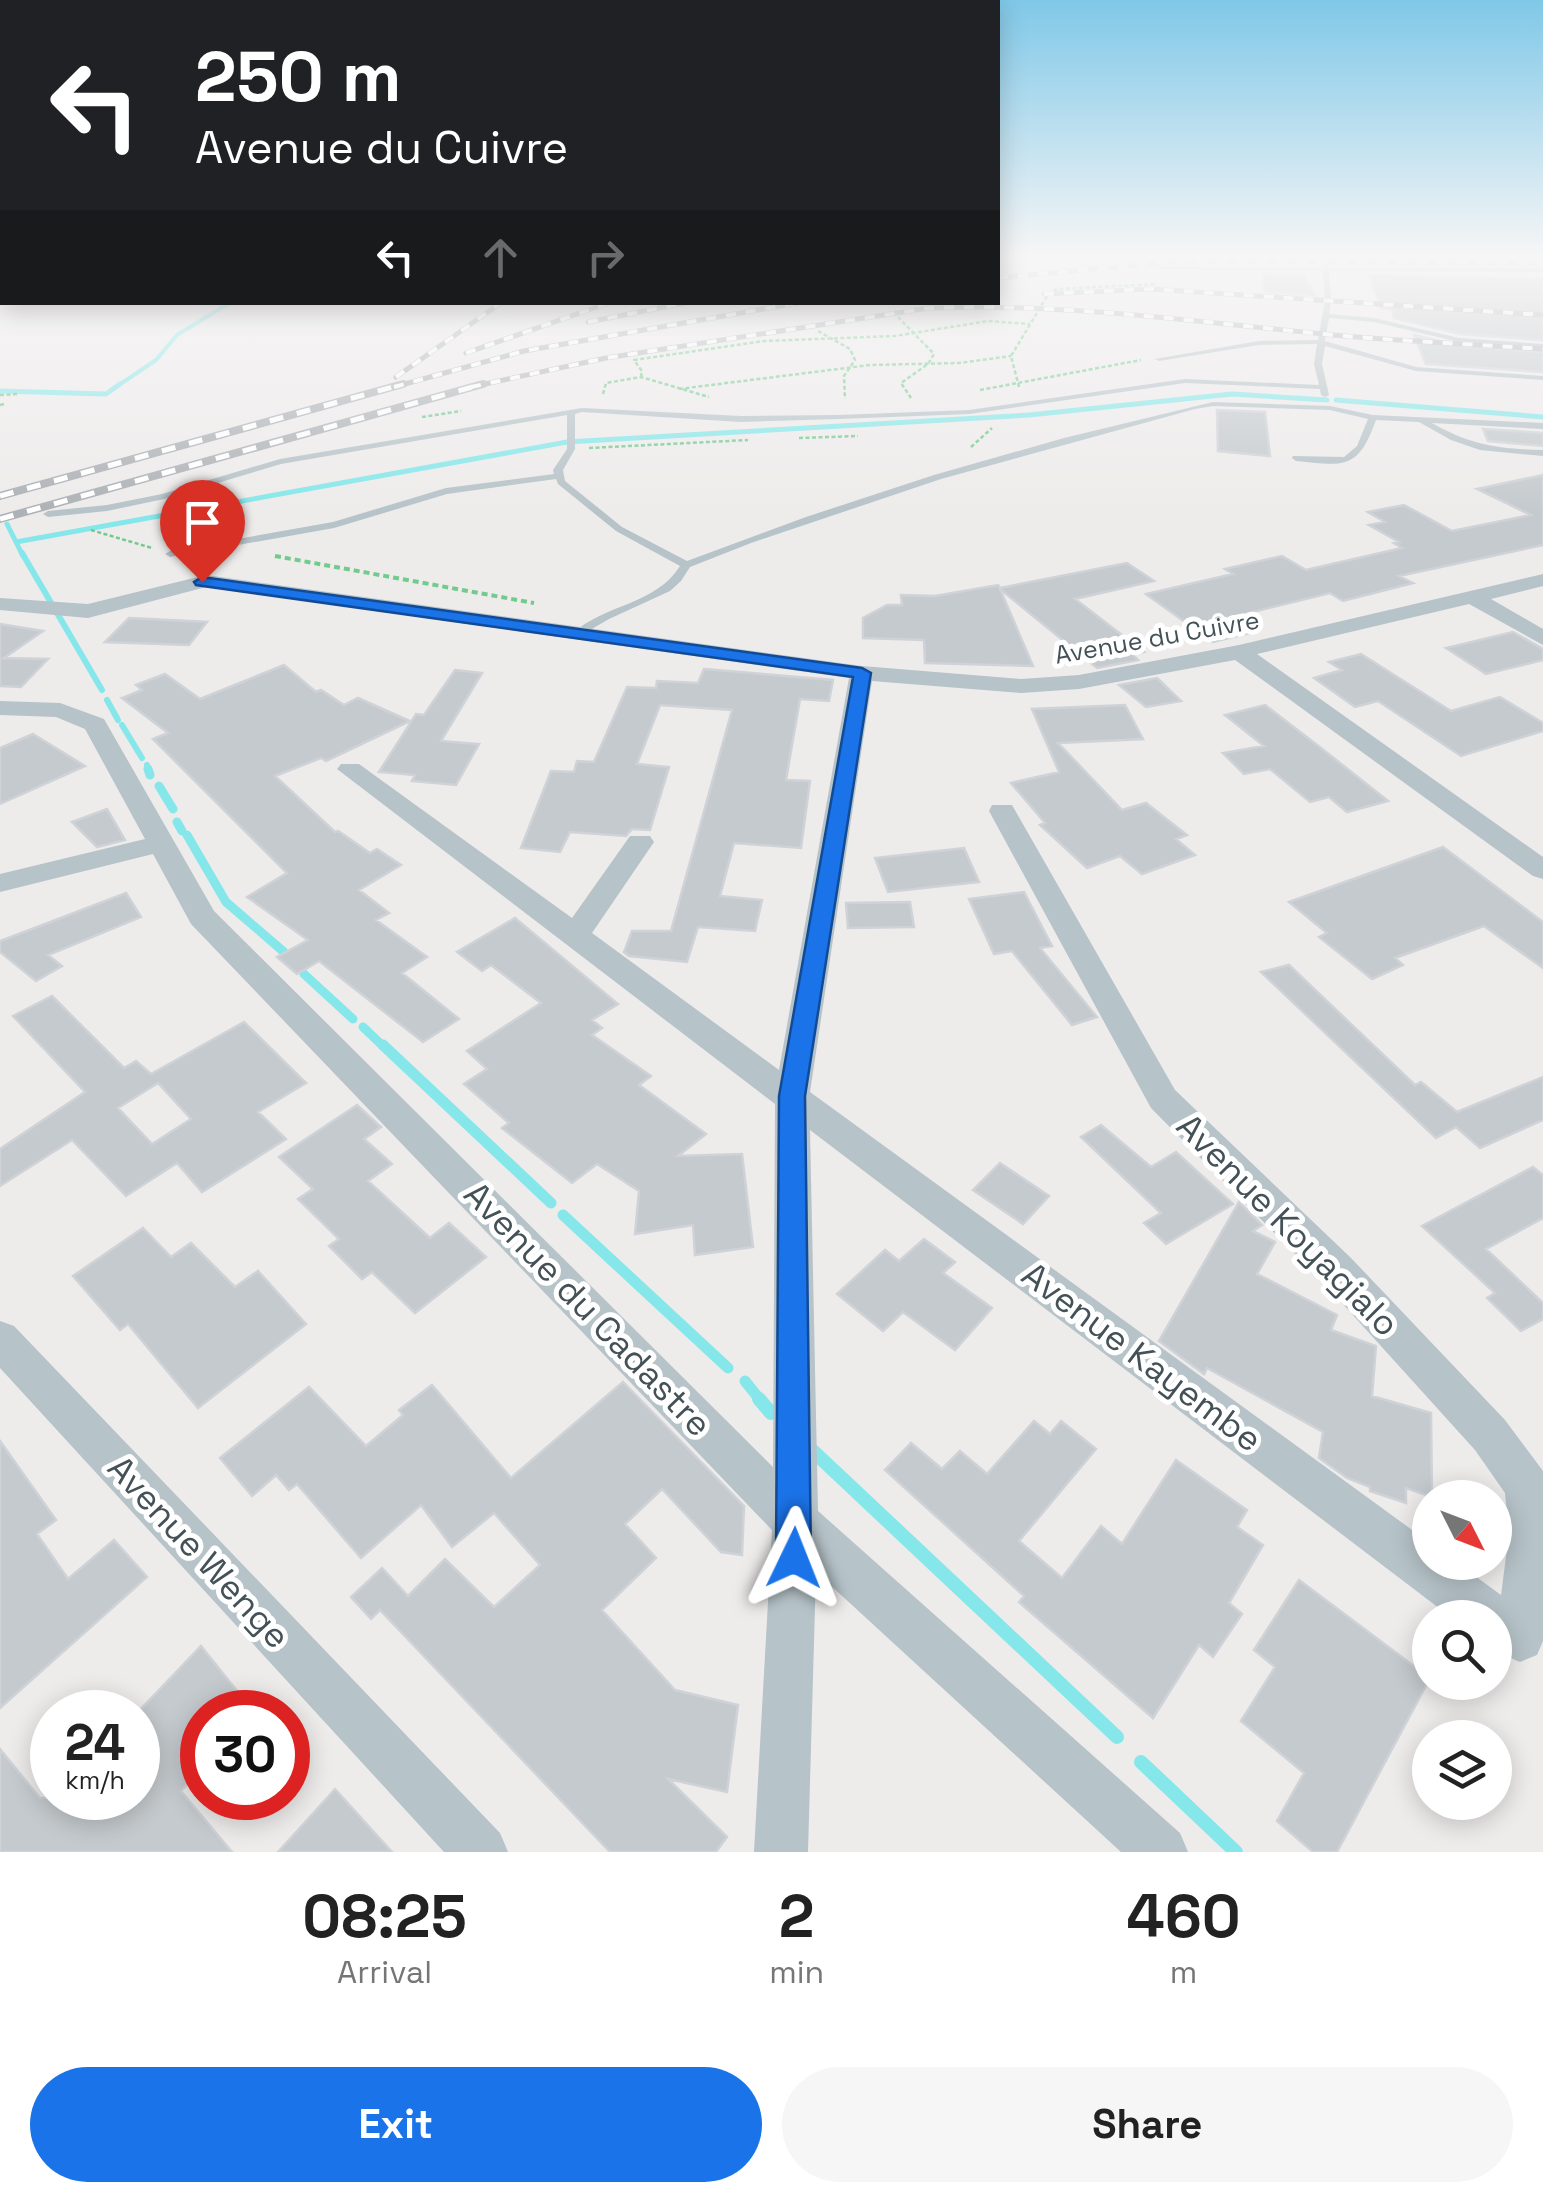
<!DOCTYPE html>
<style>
body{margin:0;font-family:"Space Grotesk",sans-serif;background:#f6f6f6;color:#222;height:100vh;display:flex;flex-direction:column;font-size:38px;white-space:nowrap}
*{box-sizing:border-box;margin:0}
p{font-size:32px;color:#767676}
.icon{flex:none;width:55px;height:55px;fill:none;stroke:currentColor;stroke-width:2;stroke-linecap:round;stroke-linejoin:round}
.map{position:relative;height:1852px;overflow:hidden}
.details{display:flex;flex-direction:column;background:#fff;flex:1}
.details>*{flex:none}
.top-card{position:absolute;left:0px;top:0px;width:1000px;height:305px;box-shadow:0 5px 25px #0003;background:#202124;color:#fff;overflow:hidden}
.needle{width:65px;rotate:132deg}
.tools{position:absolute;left:1412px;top:1480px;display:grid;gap:20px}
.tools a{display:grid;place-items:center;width:100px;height:100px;border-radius:50%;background:#fff;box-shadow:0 5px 25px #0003;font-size:50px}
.speed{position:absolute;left:30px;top:1690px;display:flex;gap:20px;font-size:50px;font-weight:700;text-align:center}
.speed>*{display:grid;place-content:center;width:130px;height:130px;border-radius:50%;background:#fff;box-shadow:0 5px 25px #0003;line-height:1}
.speed small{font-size:25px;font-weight:400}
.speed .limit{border:15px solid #d22;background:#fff;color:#111}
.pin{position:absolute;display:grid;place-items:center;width:85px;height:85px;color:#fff;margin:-102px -42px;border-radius:50% 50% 50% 0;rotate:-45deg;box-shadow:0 0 10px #0007}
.pin .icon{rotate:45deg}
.me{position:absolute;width:110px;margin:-55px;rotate:2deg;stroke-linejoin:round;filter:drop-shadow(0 0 8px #0008)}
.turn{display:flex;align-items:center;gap:35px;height:210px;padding:0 30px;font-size:45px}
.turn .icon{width:130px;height:130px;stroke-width:2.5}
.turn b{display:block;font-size:70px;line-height:85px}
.lanes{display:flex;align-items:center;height:95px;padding:0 30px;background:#0003;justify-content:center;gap:50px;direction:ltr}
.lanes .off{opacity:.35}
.eta{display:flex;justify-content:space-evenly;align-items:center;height:170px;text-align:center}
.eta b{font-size:60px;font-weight:700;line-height:70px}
.cta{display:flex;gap:20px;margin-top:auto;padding:20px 30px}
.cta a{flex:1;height:115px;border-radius:60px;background:#1a73e8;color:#fff;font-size:40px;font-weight:700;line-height:115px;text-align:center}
.cta a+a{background:#f6f6f6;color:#222}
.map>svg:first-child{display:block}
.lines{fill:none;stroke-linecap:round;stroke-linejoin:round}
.stream-far5{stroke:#85e7e9;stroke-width:4}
.stream-far4{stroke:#85e7e9;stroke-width:5}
.stream-far3{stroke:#85e7e9;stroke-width:6}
.stream-far2{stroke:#85e7e9;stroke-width:9}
.stream-far1{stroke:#85e7e9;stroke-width:11}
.stream{stroke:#85e7e9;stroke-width:14}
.building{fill:#c5cace;stroke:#cfd3d7;stroke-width:2.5;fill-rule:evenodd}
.path-far1{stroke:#71ca8e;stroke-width:2.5;stroke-dasharray:4 2.5;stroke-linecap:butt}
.path{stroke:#71ca8e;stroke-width:4;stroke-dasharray:6 4;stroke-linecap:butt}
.service{fill:#b6c3c8;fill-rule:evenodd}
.minor{fill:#b6c3c8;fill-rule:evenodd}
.rail-far1-casing{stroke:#adb2b6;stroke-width:5}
.rail-casing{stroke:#adb2b6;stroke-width:8}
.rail-far1{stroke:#fff;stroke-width:4;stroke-dasharray:10;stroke-linecap:butt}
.rail{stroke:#fff;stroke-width:5;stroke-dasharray:14;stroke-linecap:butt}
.route{fill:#1a73e8;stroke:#114b97;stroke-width:2.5}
.labels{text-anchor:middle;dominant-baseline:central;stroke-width:10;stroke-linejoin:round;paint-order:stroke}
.far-street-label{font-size:25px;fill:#445258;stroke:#fff}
.near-street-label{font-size:35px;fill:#445258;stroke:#fff}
</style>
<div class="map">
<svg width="1543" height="1852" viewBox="0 0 1543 1852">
<rect width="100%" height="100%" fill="#eeebeb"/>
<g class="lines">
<path class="stream-far5" d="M116 387 156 360 177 335 231 302"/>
<path class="stream-far4" d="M0 391 106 394 120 384
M1336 400 1543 417
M7 524 23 556
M16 542 567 442 1029 415 1232 394 1327 400"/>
<path class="stream-far3" d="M22 553 102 690
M107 700 118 720
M122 725 142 758
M147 765 149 772"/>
<path class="stream-far2" d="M148 769 150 775
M159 786 173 809
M177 822 182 831
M187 835 226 902 284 952
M304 974 353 1019
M363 1027 385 1048"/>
<path class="stream-far1" d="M383 1045 551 1203
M563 1215 728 1368
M745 1381 761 1401"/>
<path class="stream" d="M759 1399 771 1413
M813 1451 1117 1737
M1141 1762 1236 1852"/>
</g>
<path class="building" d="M1262 274H1302L1315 295 1265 292Z
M1369 275 1543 279V340L1460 334 1394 318 1392 309 1381 308Z
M1414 335 1459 346 1543 352V372L1426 364Z
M1217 410 1265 412 1270 456 1218 451Z
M1483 429 1543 433V446L1488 441Z
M1543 475V545L1399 576 1413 583 1343 601 1330 593 1228 618 1250 633 1213 642 1146 594 1233 574 1225 569 1282 556 1306 570 1402 548 1394 543 1399 542 1369 525 1385 522 1368 512 1404 505 1452 531 1531 515 1477 489Z
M1127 563 1154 581 1075 599 1144 652 1133 655 1138 660 1097 668 1000 589 1033 666 925 663 924 640 863 638V618L887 605H902L901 595 935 596 998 585 1000 588Z
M129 618 207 622 189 645 105 642Z
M0 624 43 631 4 658 48 659 21 687 0 686Z
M1513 632 1543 649V660L1486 674 1446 648Z
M1361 654 1451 711 1500 697 1543 723V731L1461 756 1378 701 1355 707 1314 678 1342 670 1329 662Z
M284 665 316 692 321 690 344 705 358 698 410 721 326 761 321 758 275 776 335 832 338 831 370 853 377 849 401 865 359 890 389 913 376 920 427 957 402 973 459 1019 423 1042 319 961 297 974 277 957 308 940 247 897 287 873 153 739 168 733 122 698 142 690 136 685 165 674 200 699Z
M704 669 833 680 829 701 800 699 786 780 810 781 801 848 734 843 720 896 762 900 755 931 698 927 687 962 629 956 624 952 632 931H671L732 710 660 705 637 764 669 767 650 830 632 829 626 836 570 832 560 852 521 848 551 771 574 772 577 761 594 762 627 687 656 688 657 681 698 683Z
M455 670 482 673 441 741 479 744 456 785 412 781 415 775 379 772 416 714 424 715Z
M1157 678 1181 701 1146 707 1119 685Z
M1125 705 1143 739 1058 743 1122 810 1146 803 1187 835 1176 839 1195 855 1142 874 1120 856 1087 868 1040 825 1045 823 1011 783 1059 772 1032 709Z
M1265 705 1321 748 1388 801 1347 812 1329 797 1310 802 1270 769 1244 774 1223 753 1264 746 1225 715Z
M33 734 85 766 0 804V748Z
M107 809 125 840 97 847 72 822Z
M1443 847 1543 922V968L1484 926 1395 958 1403 965 1372 979 1319 937 1327 933 1289 902Z
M964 848 979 882 888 892 875 858Z
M1024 892 1052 946 1040 948 1097 1017 1072 1025 1012 951 994 954 969 899Z
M126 893 141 917 48 955 62 966 36 981 0 952V941Z
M910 902 914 927 848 928 846 903Z
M515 918 618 1004 592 1020 602 1028 592 1035 651 1076 639 1085 706 1134 678 1156 742 1154 753 1247 695 1255 693 1225 635 1234 639 1191 597 1164 572 1183 502 1128 509 1123 464 1084 487 1069 467 1051 541 1003 491 965 482 971 457 952Z
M1289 965 1415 1085 1421 1082 1457 1112 1543 1077V1120L1480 1148 1456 1127 1436 1138 1261 972Z
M52 996 124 1068 136 1061 151 1074 244 1022 306 1083 258 1112 286 1139 202 1192 177 1163 126 1196 72 1140 0 1186V1149L85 1092 13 1016ZM158 1083 191 1119 152 1144 118 1108Z
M357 1105 381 1127 364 1139 392 1164 368 1181 430 1238 449 1223 486 1257 415 1313 372 1272 362 1279 329 1246 339 1239 298 1199 313 1189 279 1157Z
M1101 1125 1151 1167 1176 1152 1233 1204 1166 1244 1144 1223 1161 1213 1081 1137Z
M1000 1163 1049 1196 1023 1224 973 1190Z
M1533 1167 1543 1175V1218L1486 1249 1543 1303V1319L1521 1331 1487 1298 1495 1293 1422 1226Z
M1239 1202 1262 1225 1253 1231 1275 1242 1257 1274 1337 1315 1331 1330 1376 1346 1372 1396 1431 1413 1432 1497 1406 1488V1503L1370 1491V1487L1347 1478 1319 1458 1323 1432 1207 1368 1204 1374 1159 1341Z
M143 1228 171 1257 191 1243 235 1287 258 1271 306 1324 198 1408 128 1324 120 1330 73 1276Z
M924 1239 955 1262 943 1273 992 1308 955 1350 903 1312 883 1331 837 1294 885 1250 899 1261Z
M623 1382 744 1506 742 1555 721 1552 662 1489 625 1524 656 1558 602 1610 675 1690 738 1705 727 1792 668 1779 727 1837 716 1852H610L380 1610 371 1619 351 1597 382 1568 408 1596 445 1559 494 1607 540 1565 494 1513 452 1547 421 1505 361 1558 297 1484 289 1490 276 1475 252 1496 220 1458 309 1387 366 1446 403 1415 399 1410 432 1385 511 1478Z
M1034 1421 1050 1434 1061 1421 1096 1449 1019 1541 1062 1578 1101 1526 1122 1544 1176 1460 1247 1510 1237 1527 1263 1545 1229 1603 1242 1614 1213 1657 1199 1645 1153 1718 1019 1602 1024 1596 885 1470 911 1443 942 1469 960 1451 987 1474Z
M0 1441 56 1520 37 1534 68 1579 114 1540 147 1577 0 1708Z
M1299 1580 1430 1678 1337 1852H1313L1277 1821 1304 1773 1241 1721 1275 1667 1254 1650Z
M201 1646 254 1712H202V1769L181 1791 232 1852H0V1749L40 1798H138V1712Z
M335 1789 392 1852H278Z"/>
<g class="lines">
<path class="path-far1" d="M898 317 934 354 928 364 901 383 911 398
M818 331 850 349 855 360 844 376 845 399
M641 377 642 371 634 360 764 341 895 336 988 321 1030 324
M1019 387 1011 356 1049 293 1057 289 1156 284
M679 389 870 365 959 363 1011 356
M980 390 1141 360
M603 394 606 383 641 377 709 397
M0 395 19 394
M0 405 4 404
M422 417 461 411
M799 438 858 436
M971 447 992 428
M589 448 748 440
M197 505 202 534
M91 530 152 548"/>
<path class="path" d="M275 556 534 603"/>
<path class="service" d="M1163 254H1214L1289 258 1286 260Z
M1409 254H1417L1445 264 1440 265Z
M1326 265 1329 268H1543V272L1329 271 1331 300 1329 314 1374 318 1459 338 1543 344V348L1459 342 1374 322 1329 318 1325 341 1416 367 1543 376V380L1416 371 1325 346 1322 364 1329 395 1325 397 1321 395 1320 389 1185 383 969 414 839 419 741 422 582 412 575 414V449L563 470 565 481 622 527 687 561 806 517 934 475 1064 438 1213 402 1330 406 1373 415 1543 423V429L1432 423C1470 445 1499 449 1543 450V456L1480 450 1451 440 1419 422 1376 420C1358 470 1345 466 1296 461L1292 458 1293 456 1344 457 1357 446 1368 419 1330 410 1213 406 1195 409 941 479 751 543 690 567 681 581 670 591 609 619 578 637 572 634C604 604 656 605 680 566L616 531 558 484 556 479 447 494 334 528 170 557 165 554 170 551 333 522 446 488 554 474 553 470 567 449V415L281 464 164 499 107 511 48 517 43 514 48 511 107 505 162 494 280 459 582 408 741 416 839 415 969 410 1185 379 1319 385 1314 364 1317 344 1259 345 1159 361 1155 359 1259 341 1318 340 1325 300 1323 271 1158 269 1161 267 1323 268Z"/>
<path class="minor" d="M2 275V283L0 284V276Z
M1543 574V586L1491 599 1543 629V645L1469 604 1257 654 1543 857V879L1533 876 1235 660 1079 689 1021 693 872 681 810 1092 1430 1543V1562H1456L1501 1595 1509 1534 1505 1493 1475 1450 1323 1282 1151 1108 989 811 992 805H1012L1175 1090 1351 1258 1505 1420 1543 1471V1641L1537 1655 1520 1662C1497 1653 1495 1641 1495 1618H1452L810 1130 818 1511 1180 1833 1188 1852H1121L816 1572 808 1852H754L772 1530 191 924 153 854 0 892V874L145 839 85 729 56 717 0 715V701L60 703 104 719 214 911 773 1467 775 1104 337 769 341 764H359L572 918 630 836H650L654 842 592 933 779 1070 849 678 206 587 88 618 0 610V598L88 604 206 575 862 666 1021 679 1079 675 1239 645Z
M0 1321 14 1326 500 1833 508 1852H444L0 1368Z"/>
<defs>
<path id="rail-far1" d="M998 278 1180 261 1543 263
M1044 294 1152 289 1543 315
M588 322 690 302
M466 353 611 302
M396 377 502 302
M394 387 524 351 803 302
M471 387 606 358 929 308C1062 303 1191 321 1323 334 1396 341 1470 344 1543 349"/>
<path id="rail" d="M0 496 403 384
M0 519 483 384"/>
</defs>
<use href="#rail-far1" class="rail-far1-casing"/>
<use href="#rail" class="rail-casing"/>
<use href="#rail-far1" class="rail-far1"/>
<use href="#rail" class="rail"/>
</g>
<linearGradient id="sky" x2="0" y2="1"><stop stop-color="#80c8e8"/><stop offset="0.5" stop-color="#f7f6f6"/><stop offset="1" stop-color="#f7f6f6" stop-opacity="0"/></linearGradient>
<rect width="1543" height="513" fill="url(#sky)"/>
<path class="route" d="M202 577 862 668 871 673 805 1096 811 1558 806 1570 794 1575 781 1570 776 1558 779 1096 853 677 196 585 194 582Z"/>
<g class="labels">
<g class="far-street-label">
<text transform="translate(1157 637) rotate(-10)">Avenue du Cuivre</text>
</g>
<g class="near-street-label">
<text transform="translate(1288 1225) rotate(45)">Avenue Koyagialo</text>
<text transform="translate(588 1309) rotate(46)">Avenue du Cadastre</text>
<text transform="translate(1142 1357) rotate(37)">Avenue Kayembe</text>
<text transform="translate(199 1552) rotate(47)">Avenue Wenge</text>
</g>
</g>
</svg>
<div class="tools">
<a><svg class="needle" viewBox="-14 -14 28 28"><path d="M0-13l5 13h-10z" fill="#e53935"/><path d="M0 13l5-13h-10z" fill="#767676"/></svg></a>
<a><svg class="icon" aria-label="search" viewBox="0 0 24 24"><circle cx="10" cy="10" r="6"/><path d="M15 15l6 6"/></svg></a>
<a><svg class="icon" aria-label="layers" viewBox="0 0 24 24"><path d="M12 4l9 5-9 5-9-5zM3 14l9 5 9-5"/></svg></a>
</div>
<div class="speed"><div>24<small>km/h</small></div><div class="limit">30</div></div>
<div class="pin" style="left:202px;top:582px;background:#d93025"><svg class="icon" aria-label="arrive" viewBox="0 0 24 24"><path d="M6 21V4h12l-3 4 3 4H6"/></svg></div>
<svg class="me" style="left:794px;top:1558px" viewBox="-20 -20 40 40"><path d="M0-17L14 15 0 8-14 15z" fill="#1a73e8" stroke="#fff" stroke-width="4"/></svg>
<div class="top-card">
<div class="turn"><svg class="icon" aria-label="left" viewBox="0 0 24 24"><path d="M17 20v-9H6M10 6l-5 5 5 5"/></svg><div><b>250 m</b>Avenue du Cuivre</div></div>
<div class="lanes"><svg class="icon" aria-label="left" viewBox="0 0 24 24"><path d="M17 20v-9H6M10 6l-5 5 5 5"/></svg><svg class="icon off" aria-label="ahead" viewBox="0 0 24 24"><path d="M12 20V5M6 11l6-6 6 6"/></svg><svg class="icon off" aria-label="right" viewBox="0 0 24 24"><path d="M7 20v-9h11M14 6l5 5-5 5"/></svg></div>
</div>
</div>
<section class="details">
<div class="eta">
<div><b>08:25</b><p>Arrival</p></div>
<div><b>2</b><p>min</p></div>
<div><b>460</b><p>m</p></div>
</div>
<div class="cta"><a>Exit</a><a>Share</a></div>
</section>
